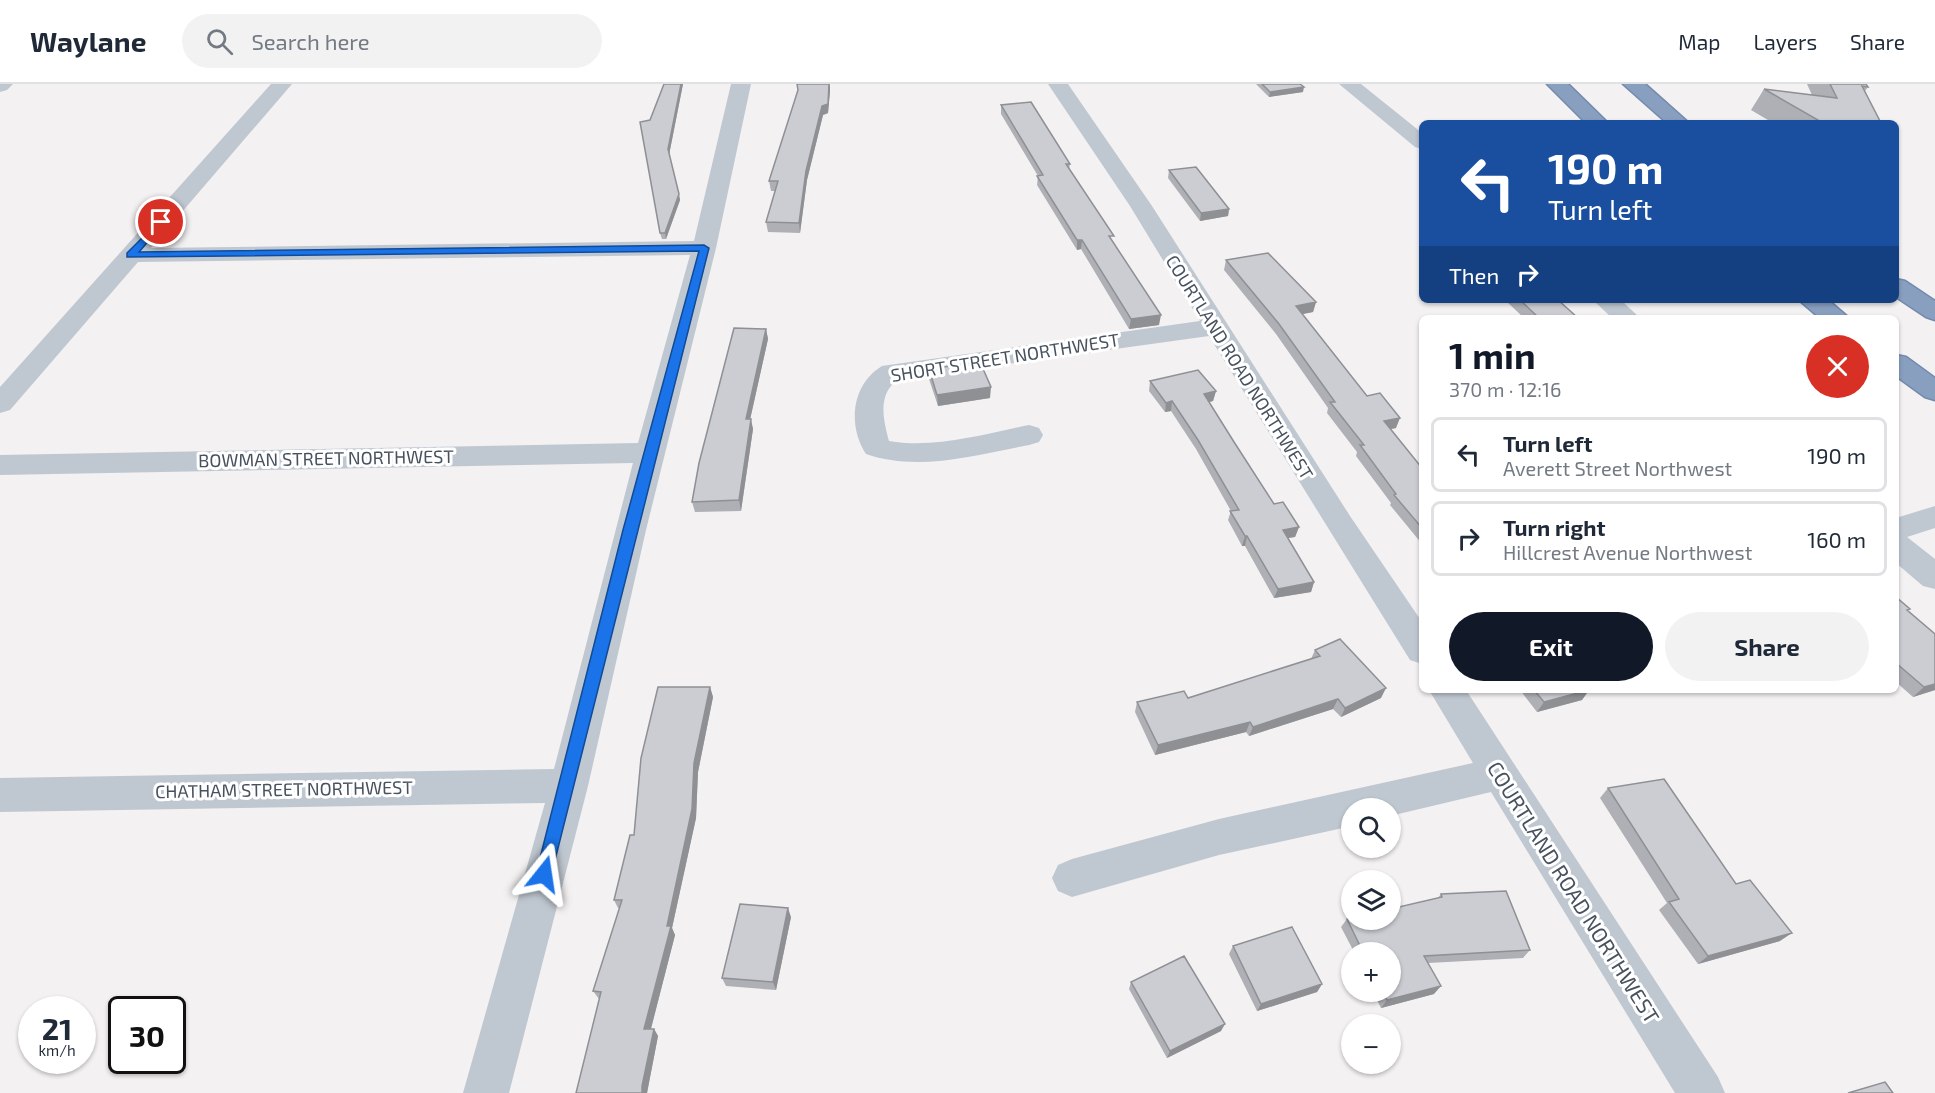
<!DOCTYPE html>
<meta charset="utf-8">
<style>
body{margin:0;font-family:"Exo 2",sans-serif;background:#f2f2f3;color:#1f2937;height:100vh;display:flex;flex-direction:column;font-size:22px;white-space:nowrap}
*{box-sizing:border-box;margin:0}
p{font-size:20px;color:#747a83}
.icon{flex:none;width:33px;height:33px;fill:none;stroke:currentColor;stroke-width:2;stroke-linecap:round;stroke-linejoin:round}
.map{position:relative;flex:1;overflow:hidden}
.panel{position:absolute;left:1419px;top:231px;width:480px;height:378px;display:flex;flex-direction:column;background:#fff;border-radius:9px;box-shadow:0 2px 4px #0004}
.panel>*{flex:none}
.guide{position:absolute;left:1419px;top:36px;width:480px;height:183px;border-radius:9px;box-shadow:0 2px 4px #0004;background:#1a4fa0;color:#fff;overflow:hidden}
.fabs{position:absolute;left:1341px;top:714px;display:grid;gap:12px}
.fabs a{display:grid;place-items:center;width:60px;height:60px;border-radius:50%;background:#fff;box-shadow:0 2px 4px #0004;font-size:30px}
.speed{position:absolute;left:18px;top:912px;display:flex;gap:12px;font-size:30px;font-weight:700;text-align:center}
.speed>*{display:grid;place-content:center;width:78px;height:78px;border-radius:50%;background:#fff;box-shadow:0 2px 4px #0004;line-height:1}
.speed small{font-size:15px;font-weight:400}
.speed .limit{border:3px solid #111;border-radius:9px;background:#fff;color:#111}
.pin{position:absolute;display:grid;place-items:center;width:51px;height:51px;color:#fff;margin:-26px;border:3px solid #fff;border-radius:50%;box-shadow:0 2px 6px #0007}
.me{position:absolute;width:66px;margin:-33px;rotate:15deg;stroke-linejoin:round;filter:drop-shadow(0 0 4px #0008)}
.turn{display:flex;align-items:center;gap:21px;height:126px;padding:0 30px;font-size:27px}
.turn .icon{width:78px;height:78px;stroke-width:2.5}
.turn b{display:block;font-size:42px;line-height:51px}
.then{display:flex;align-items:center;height:57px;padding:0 30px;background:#0003;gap:12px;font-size:22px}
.round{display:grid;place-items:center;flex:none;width:63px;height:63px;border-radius:32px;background:#f2f2f3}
.overview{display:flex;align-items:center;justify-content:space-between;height:102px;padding:0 30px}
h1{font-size:36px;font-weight:700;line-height:45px;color:#111827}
.cta{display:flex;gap:12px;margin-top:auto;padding:12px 30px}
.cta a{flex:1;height:69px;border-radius:36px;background:#111827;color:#fff;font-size:24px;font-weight:700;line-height:69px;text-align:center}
.cta a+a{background:#f2f2f3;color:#1f2937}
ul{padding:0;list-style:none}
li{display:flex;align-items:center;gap:18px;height:75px;margin:0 12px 9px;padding:0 18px;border:3px solid #e0e1e3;border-radius:9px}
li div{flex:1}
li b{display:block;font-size:22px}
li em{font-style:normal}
header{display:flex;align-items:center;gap:36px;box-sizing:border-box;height:84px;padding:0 30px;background:#fff;border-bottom:2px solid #e0e1e3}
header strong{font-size:28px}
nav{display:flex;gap:33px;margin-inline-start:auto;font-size:21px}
.search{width:420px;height:54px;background:#f2f2f3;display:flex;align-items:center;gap:15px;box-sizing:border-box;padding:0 21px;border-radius:33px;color:#747a83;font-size:22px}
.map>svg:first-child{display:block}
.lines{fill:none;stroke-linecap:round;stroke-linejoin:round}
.highway-casing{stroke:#748aac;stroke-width:3}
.street{fill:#bfc7d0;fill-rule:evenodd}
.highway{fill:#899fc0;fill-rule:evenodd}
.wall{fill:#afb0b5}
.shaded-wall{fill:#8e9094}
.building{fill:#cbcdd3;stroke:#8e9094;stroke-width:1.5}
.route{fill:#1a73e8;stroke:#114b97;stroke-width:1.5}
.labels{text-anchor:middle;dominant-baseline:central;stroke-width:6;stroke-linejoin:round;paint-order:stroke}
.street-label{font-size:18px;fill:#48525f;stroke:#fff}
.near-street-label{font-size:21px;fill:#48525f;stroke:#fff}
</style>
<header>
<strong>Waylane</strong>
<div class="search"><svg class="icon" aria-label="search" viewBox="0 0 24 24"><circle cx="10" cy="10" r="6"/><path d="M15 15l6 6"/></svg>Search here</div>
<nav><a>Map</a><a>Layers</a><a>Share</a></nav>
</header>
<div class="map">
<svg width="1935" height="1009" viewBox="0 0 1935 1009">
<rect width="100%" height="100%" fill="#f3f1f1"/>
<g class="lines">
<defs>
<path id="highway" d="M1547 0H1568L1608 39H1586Z
M1623 0H1645L1689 39H1667Z
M1896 195 1905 197 1935 217V236L1926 233 1896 213Z
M1799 216H1828L1849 234H1820Z
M1896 271 1906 273 1935 294V316L1925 313 1896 292Z"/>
</defs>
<use href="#highway" class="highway-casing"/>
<path class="street" d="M0 0H13L7 6 0 8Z
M271 0H292L151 164 694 157 731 0H751L716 164 646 446 588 702 509 1009H463L545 719 0 728V694L554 685 633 379 0 391V371L638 359 690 171 138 178 10 326 0 329V303Z
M1048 0H1068L1152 122 1350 432 1422 538V580L1410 576 1209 252 899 295C877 309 883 335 889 357 934 365 985 350 1029 341L1039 344 1043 351 1039 358 1029 361C976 371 918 388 866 370 847 341 852 300 882 282L1200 237 1130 122Z
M1339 0H1361L1422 49V65L1415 63Z
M1593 216H1621L1640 234H1612Z
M1935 422V444L1907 453 1935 475V505L1923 502 1896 479V434Z
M1429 606H1466L1718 993 1725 1009H1675L1491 708 1390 732V724H1352V742L1219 771 1072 813 1058 807 1052 794 1058 781 1072 775 1219 735 1473 679Z"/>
<use href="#highway" class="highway"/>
</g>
<path class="wall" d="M664 0H683L669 71 680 116 666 155H662L660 149 650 36Z
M830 0V7L828 29 823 31 807 96 800 149 768 148 766 138 775 107H771L769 97 798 6Z
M1256 0H1300L1303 8 1269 13Z
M1807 0H1866L1868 3 1865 7 1881 39H1773L1751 26 1764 5 1812 11Z
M1001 21 1070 80 1069 85 1113 158 1159 241 1129 245 1081 165 1077 166 1037 101 1038 92 1001 30Z
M1169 86 1229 125 1228 132 1200 137 1168 94Z
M1226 176 1316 218 1313 228 1302 230 1367 312 1396 344 1391 345 1422 384V460L1390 421 1391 419 1356 372 1357 368 1327 329 1328 324 1276 250 1224 186Z
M1505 216H1558L1578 234H1524Z
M766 245 768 255 750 335 753 345 741 427 695 428 692 418Z
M929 285 990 314 938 322 929 295Z
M1150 297 1216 307 1213 317 1209 318 1274 420 1299 443 1295 453 1288 454 1314 498 1311 508 1274 514 1245 462H1242L1228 436 1231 427 1196 365 1171 327 1165 328 1149 307Z
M1896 513 1908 527 1935 606 1913 613 1896 598Z
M1315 566 1381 614 1341 633 1333 625 1249 652 1246 648 1155 671 1135 628 1137 618 1188 614 1311 575Z
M710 603 713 613 698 688 696 734 672 844 675 851 651 945H654L658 952 647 1009 599 915 593 907 620 824H618L614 816 634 751Z
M1520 606H1589L1582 616 1537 628Z
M1608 704 1736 800 1780 857 1698 880 1659 826 1667 819 1600 714Z
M1441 810 1530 866 1523 874 1428 879 1434 910 1381 924 1373 908H1390V868H1354L1341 843 1347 835 1438 814Z
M791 833 776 906 726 902 722 894Z
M1233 862 1322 900 1317 908 1257 927 1229 870Z
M1131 898 1221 947 1167 974 1129 905Z"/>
<path class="shaded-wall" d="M681 0H683L669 71 668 65Z
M830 0V7L828 29 823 31 807 96 800 149 799 139 806 87 822 22Z
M1304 3 1303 8 1269 13 1270 8Z
M679 110 680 116 666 155 665 149Z
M1229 125 1228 132 1200 137 1201 129Z
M1077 156H1082L1081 165 1077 166Z
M1316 218 1313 228 1293 232 1296 222Z
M1161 231 1159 241 1129 245 1131 235Z
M766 245 768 255 748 345 746 335Z
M991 303 990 314 938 322 937 311Z
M1216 307 1213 317 1202 320 1204 310Z
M1172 317 1171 327 1165 328 1166 319Z
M1400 334 1396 344 1380 347 1384 337Z
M751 335 753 345 741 427 739 416Z
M1299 443 1295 453 1280 455 1283 446Z
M1245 452H1247L1245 462H1242Z
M1314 498 1311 508 1274 514 1278 505Z
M1935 600V606L1913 613 1924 603Z
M710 603 713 613 698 688 696 734 672 844 675 851 649 952 644 945 667 842 694 679Z
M1386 604 1381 614 1341 633 1345 624Z
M1589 606 1582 616 1537 628 1544 618Z
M1338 615 1333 625 1249 652 1253 643Z
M1250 638 1246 648 1155 671 1158 661Z
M788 824 791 833 776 906 773 898Z
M1792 849 1780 857 1698 880 1708 872Z
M1322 900 1317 908 1257 927 1261 920Z
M1441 902 1434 910 1381 924 1387 916Z
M1225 940 1221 947 1167 974 1170 967Z
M654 945 658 952 647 1009H642V1002Z"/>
<path class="building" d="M664 0H681L668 65 679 110 665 149H660L640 38 650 36Z
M797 0H829L828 20 822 22 806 87 799 139 766 138 778 97H769L798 6Z
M1262 0H1300L1304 3 1270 8Z
M1830 0H1866L1868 3 1862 2 1881 39H1823L1764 5 1837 14Z
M1031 18 1070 80H1066L1114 152H1109L1161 231 1131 235 1082 156H1077L1037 92 1043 91 1001 21Z
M1196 83 1229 125 1201 129 1169 86Z
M1268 169 1316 218 1296 222 1367 312 1380 309 1400 334 1384 337 1422 384V444L1394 411 1396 410 1360 361H1364L1330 318H1335L1279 240 1226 176Z
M1520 216H1558L1578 234H1539Z
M734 244 766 245 746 335H751L739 416 692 418 699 379Z
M980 278 991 303 937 311 929 285Z
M1198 286 1216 307 1204 310 1234 358 1274 420 1283 418 1299 443 1283 446 1314 498 1278 505 1247 452H1245L1230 427 1239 426 1198 356 1172 317 1166 319 1150 297Z
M1896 513 1910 525 1907 526 1935 550V600L1924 603 1896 579Z
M1340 555 1386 604 1345 624 1338 615 1253 643 1250 638 1158 661 1137 618 1184 607 1188 614 1320 572 1315 566Z
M658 603H710L694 679 692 725 667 842H671L644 945H654L642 1002V1009H576L601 908 593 907 622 816H614L630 751H634L641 674Z
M1534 606H1589L1544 618Z
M1664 695 1736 800 1750 796 1792 849 1708 872 1669 818 1679 815 1608 704Z
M1506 807 1530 866 1424 872 1441 902 1387 916 1383 908H1390V868H1363L1347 835 1352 834V836H1390V825L1442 813 1441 810Z
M740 820 788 824 773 898 722 894Z
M1292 843 1322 900 1261 920 1233 862Z
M1184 872 1225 940 1170 967 1131 898Z
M1885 998 1893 1009H1848Z"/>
<path class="route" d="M161 135 165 138 139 168 704 161 709 164 550 796 544 798 539 796 536 790 623 446 699 167 127 173V169Z"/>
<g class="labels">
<g class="street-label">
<text transform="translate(1005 273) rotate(-9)">SHORT STREET NORTHWEST</text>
<text transform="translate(1240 283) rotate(58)">COURTLAND ROAD NORTHWEST</text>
<text transform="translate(326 374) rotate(-1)">BOWMAN STREET NORTHWEST</text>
<text transform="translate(284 705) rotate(-1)">CHATHAM STREET NORTHWEST</text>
</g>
<g class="near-street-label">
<text transform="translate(1574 808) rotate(58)">COURTLAND ROAD NORTHWEST</text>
</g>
</g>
</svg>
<div class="fabs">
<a><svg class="icon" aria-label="search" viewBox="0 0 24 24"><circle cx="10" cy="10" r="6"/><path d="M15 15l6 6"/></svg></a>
<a><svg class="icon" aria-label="layers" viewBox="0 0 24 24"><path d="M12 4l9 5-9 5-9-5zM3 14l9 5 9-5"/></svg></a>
<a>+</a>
<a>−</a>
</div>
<div class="speed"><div>21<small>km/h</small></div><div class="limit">30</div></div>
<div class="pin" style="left:161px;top:138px;background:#d93025"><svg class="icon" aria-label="arrive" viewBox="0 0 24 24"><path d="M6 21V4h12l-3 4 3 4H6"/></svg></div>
<svg class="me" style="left:544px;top:790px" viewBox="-20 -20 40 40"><path d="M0-17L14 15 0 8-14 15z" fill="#1a73e8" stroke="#fff" stroke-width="4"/></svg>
<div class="guide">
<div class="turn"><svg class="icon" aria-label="left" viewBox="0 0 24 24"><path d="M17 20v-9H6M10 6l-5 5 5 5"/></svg><div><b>190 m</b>Turn left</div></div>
<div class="then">Then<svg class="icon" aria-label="right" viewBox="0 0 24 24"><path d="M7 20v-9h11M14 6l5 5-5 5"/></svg></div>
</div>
<section class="panel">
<div class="overview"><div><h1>1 min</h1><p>370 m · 12:16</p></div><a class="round" style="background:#d93025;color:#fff"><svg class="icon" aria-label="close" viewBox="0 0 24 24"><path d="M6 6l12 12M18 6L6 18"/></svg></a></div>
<ul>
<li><svg class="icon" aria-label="left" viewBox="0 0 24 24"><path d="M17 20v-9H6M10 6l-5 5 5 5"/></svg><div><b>Turn left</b><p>Averett Street Northwest</p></div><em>190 m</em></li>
<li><svg class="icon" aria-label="right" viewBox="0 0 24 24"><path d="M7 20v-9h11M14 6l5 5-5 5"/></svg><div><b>Turn right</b><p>Hillcrest Avenue Northwest</p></div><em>160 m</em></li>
</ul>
<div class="cta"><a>Exit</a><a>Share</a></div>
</section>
</div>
